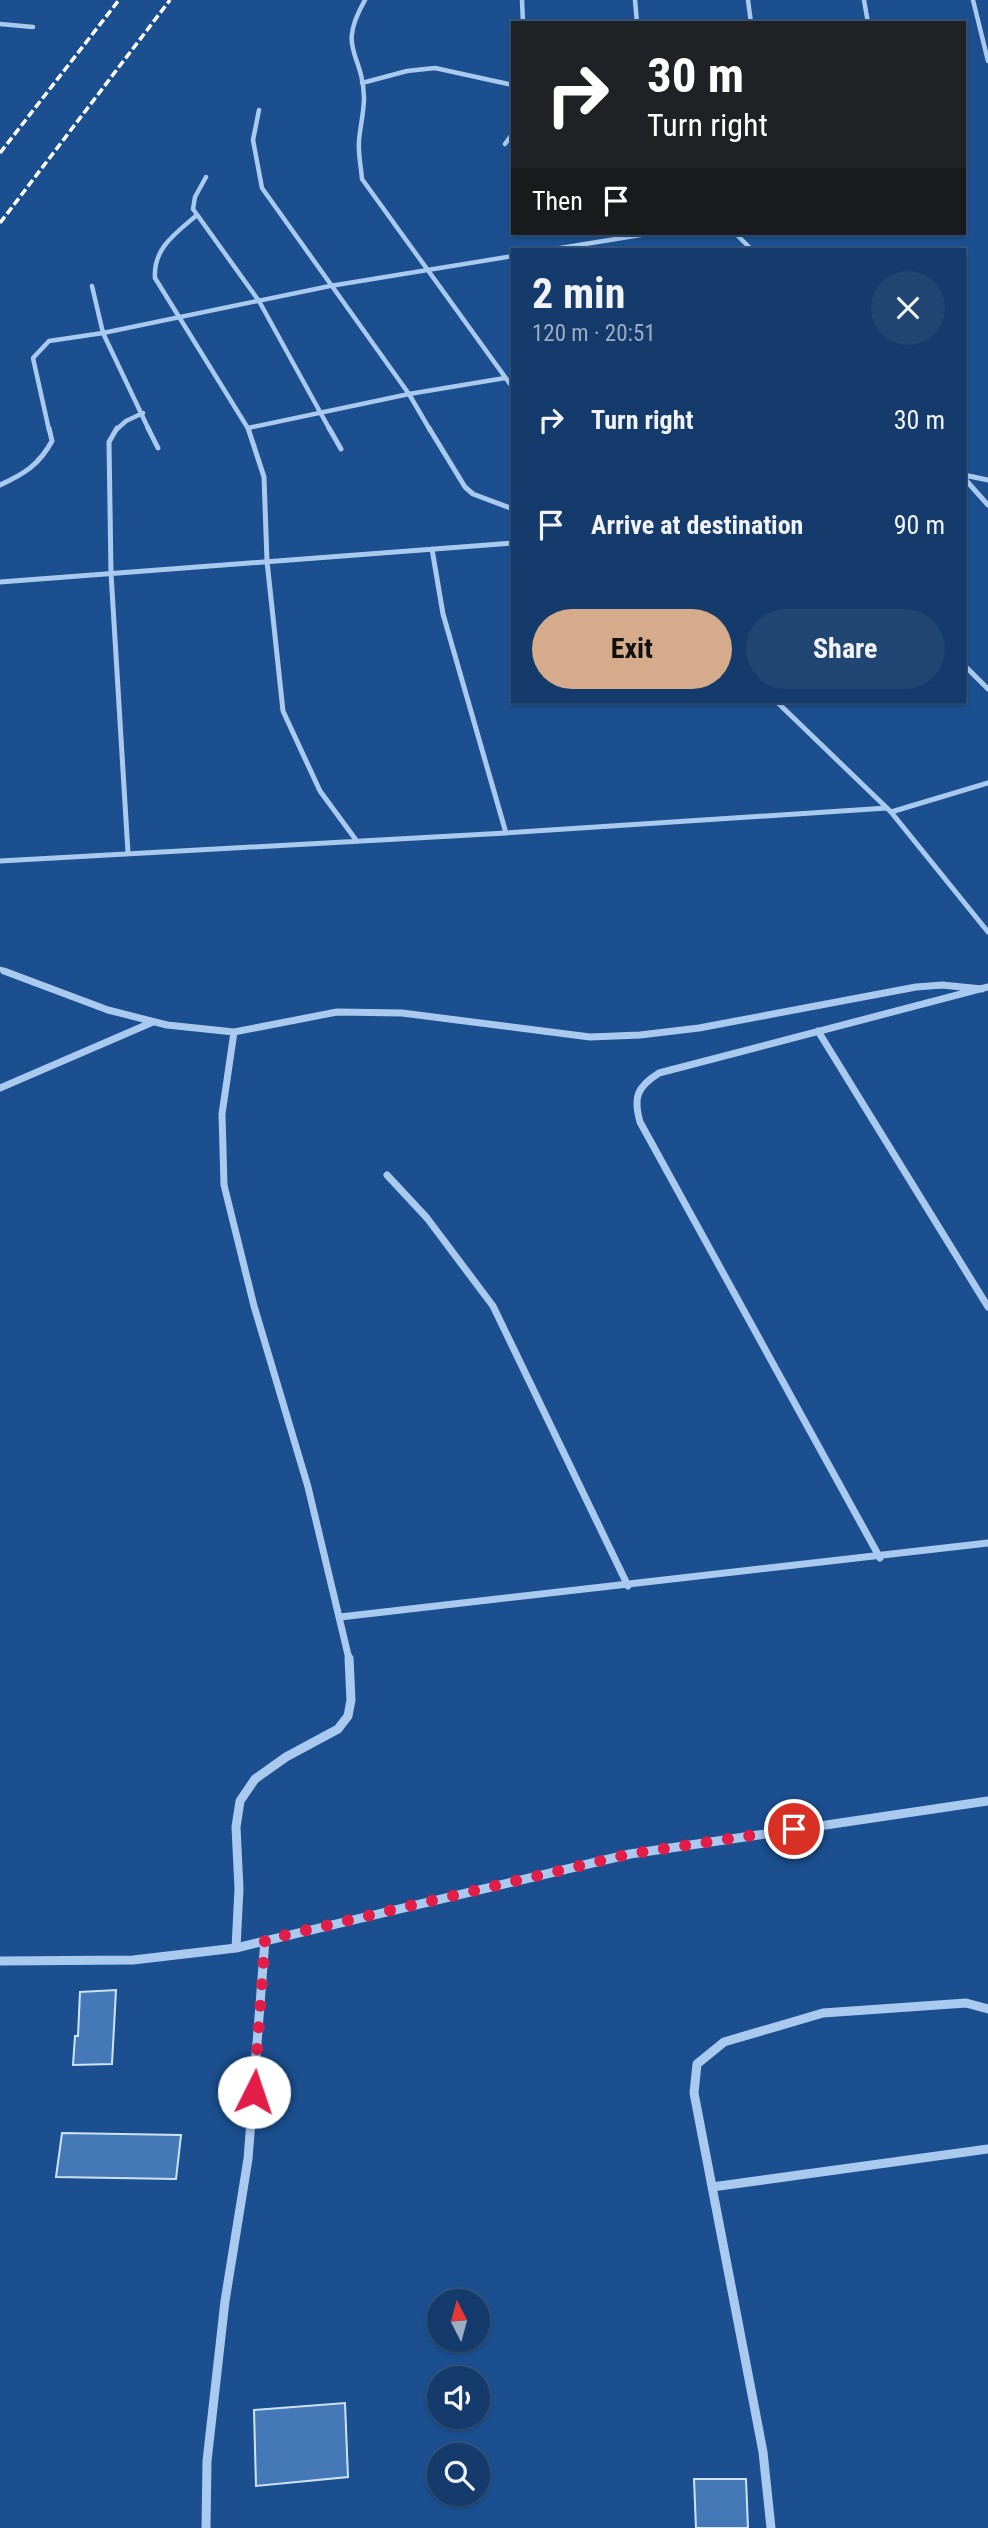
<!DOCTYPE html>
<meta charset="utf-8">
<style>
body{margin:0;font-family:"Roboto Condensed",sans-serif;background:#214673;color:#f1f3f6;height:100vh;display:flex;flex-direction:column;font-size:26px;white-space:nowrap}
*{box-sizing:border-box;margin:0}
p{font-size:23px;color:#9dadc1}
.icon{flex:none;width:38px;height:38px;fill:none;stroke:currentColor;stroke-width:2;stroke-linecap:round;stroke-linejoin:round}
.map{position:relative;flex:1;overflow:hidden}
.details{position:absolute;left:511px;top:248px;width:455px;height:455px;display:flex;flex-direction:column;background:#143b6b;border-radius:0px;box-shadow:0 2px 5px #0004,0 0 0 2px #33557e}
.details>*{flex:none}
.hud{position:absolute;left:511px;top:21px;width:455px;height:214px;border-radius:0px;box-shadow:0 2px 5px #0004,0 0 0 2px #33557e;background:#202124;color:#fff;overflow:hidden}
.needle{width:46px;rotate:354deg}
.controls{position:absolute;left:427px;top:2289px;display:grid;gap:14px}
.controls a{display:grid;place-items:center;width:63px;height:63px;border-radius:50%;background:#143b6b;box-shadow:0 2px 5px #0004,0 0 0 2px #33557e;font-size:35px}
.pin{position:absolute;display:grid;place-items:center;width:60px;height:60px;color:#fff;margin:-30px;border:4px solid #fff;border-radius:50%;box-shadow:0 2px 7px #0007}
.me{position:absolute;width:77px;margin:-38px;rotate:4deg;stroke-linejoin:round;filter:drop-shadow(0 0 5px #0008)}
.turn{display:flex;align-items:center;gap:24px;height:147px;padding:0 21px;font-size:32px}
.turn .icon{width:91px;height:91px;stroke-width:2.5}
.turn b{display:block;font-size:49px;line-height:60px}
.then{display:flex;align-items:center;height:66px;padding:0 21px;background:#0003;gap:14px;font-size:26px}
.round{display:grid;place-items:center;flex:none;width:74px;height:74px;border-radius:37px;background:#214673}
.headline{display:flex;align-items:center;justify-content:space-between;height:119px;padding:0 21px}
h1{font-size:42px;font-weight:700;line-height:52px}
.cta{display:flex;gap:14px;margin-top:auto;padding:14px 21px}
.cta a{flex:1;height:80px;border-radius:42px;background:#d6ab8b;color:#111;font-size:28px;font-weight:700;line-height:80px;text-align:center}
.cta a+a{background:#214673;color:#f1f3f6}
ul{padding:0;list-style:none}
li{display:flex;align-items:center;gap:21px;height:105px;padding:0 21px}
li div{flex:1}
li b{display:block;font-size:26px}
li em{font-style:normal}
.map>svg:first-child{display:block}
.building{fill:#4478b7;stroke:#cfe3fa;stroke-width:2}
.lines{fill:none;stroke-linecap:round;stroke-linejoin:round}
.street-far3{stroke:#a9c9ee;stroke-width:4.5}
.street-far2{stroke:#a9c9ee;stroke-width:5}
.street-far1{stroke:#a9c9ee;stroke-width:7}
.street{stroke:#a9c9ee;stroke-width:9}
.rail{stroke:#fff;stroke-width:3.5;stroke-dasharray:8 3.5;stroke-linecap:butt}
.route{stroke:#e11d48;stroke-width:12;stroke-dasharray:0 21.6}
</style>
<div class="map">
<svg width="988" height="2528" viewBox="0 0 988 2528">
<rect width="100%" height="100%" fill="#1b4f8f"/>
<path class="building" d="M116 1990 112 2064 73 2065 75 2036H78L80 1992Z
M62 2133 181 2135 176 2179 56 2177Z
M345 2403 348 2477 256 2486 254 2410Z
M694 2479H746L748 2528H696Z"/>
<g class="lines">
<path class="street-far3" d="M365 0C336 51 363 51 364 98 364 112 360 127 359 141 358 154 361 166 362 179L513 388
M522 0 523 23
M635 0 637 23
M748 0 751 23
M864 0 868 23
M973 0 988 61
M0 24 33 27
M362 83 407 71 435 68 513 85
M259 110 253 140 262 188 409 394 430 430
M505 144 513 133
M206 177 195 197 193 209 259 301 330 430
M197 215C176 233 153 248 155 278L249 430
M735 233 752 250
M548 250 653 233
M92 286 103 333 149 430
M248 428 409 394 505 378
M49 430 33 358 49 341 103 333 330 286 513 256
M116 430 126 421 143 413"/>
<path class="street-far2" d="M117 428 109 442 111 573 128 853
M148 428 158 448
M248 428 264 477 267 561 283 711 320 791 356 840
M329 428 341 449
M429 428 465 487 473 494 513 509
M964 475 988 480
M964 478 988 505
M0 485C24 474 39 465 52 441L49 428
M432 549 443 614 506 833
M0 582 513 543
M964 665 988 689
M777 702 891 812 988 932
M891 812 988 783
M0 861 506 833 887 808
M0 969 9 972"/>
<path class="street-far1" d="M4 971 108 1010 167 1025 234 1032 337 1012 402 1013 590 1037 640 1035 699 1028 916 987 942 985 982 989
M818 1031 988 1307
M234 1032 222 1114 224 1185 254 1306 308 1487 349 1659
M0 1088 153 1022
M387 1175 427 1218 493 1306 628 1586
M880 1558 640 1122C633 1097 637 1087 659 1073L988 987
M340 1617 988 1543"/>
<path class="street" d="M236 1948 239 1889 236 1827 240 1801 255 1779 286 1757 338 1729 348 1716 351 1700 349 1658
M0 1961 133 1960 236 1948 630 1854 988 1801
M712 2187 988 2149
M206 2528 207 2461 225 2301 248 2159 265 1940
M771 2528 763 2452 694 2093 697 2064 724 2042 823 2013 966 2003 988 2009"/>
<path class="rail" d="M0 153 119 0
M0 223 170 0"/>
</g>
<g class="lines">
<path class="route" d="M254 2092 265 1940 630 1854 794 1829"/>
</g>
</svg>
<div class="controls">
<a><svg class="needle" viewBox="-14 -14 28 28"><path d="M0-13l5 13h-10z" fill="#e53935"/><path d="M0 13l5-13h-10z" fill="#9dadc1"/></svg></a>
<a><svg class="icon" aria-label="sound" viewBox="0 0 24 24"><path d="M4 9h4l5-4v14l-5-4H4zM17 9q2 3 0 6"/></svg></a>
<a><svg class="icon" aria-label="search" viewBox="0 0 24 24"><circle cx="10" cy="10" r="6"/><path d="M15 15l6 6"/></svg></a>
</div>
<div class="pin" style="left:794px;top:1829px;background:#d93025"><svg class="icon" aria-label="arrive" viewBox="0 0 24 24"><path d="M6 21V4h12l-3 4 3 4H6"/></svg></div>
<svg class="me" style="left:254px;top:2092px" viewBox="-20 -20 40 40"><circle r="19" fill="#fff"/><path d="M0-13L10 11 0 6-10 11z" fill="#e11d48"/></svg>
<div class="hud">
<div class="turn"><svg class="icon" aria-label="right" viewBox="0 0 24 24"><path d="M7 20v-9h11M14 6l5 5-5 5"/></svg><div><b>30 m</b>Turn right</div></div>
<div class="then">Then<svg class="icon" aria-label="arrive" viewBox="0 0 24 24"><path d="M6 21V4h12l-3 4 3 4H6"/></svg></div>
</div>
<section class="details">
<div class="headline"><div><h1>2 min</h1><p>120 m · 20:51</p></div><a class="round"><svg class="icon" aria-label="close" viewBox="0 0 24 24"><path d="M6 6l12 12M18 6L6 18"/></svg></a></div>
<ul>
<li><svg class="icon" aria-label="right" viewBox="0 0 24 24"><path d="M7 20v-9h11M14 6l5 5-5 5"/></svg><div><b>Turn right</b></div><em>30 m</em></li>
<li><svg class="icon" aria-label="arrive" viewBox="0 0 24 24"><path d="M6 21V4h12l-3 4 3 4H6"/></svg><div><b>Arrive at destination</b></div><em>90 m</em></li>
</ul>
<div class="cta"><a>Exit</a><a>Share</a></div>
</section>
</div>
